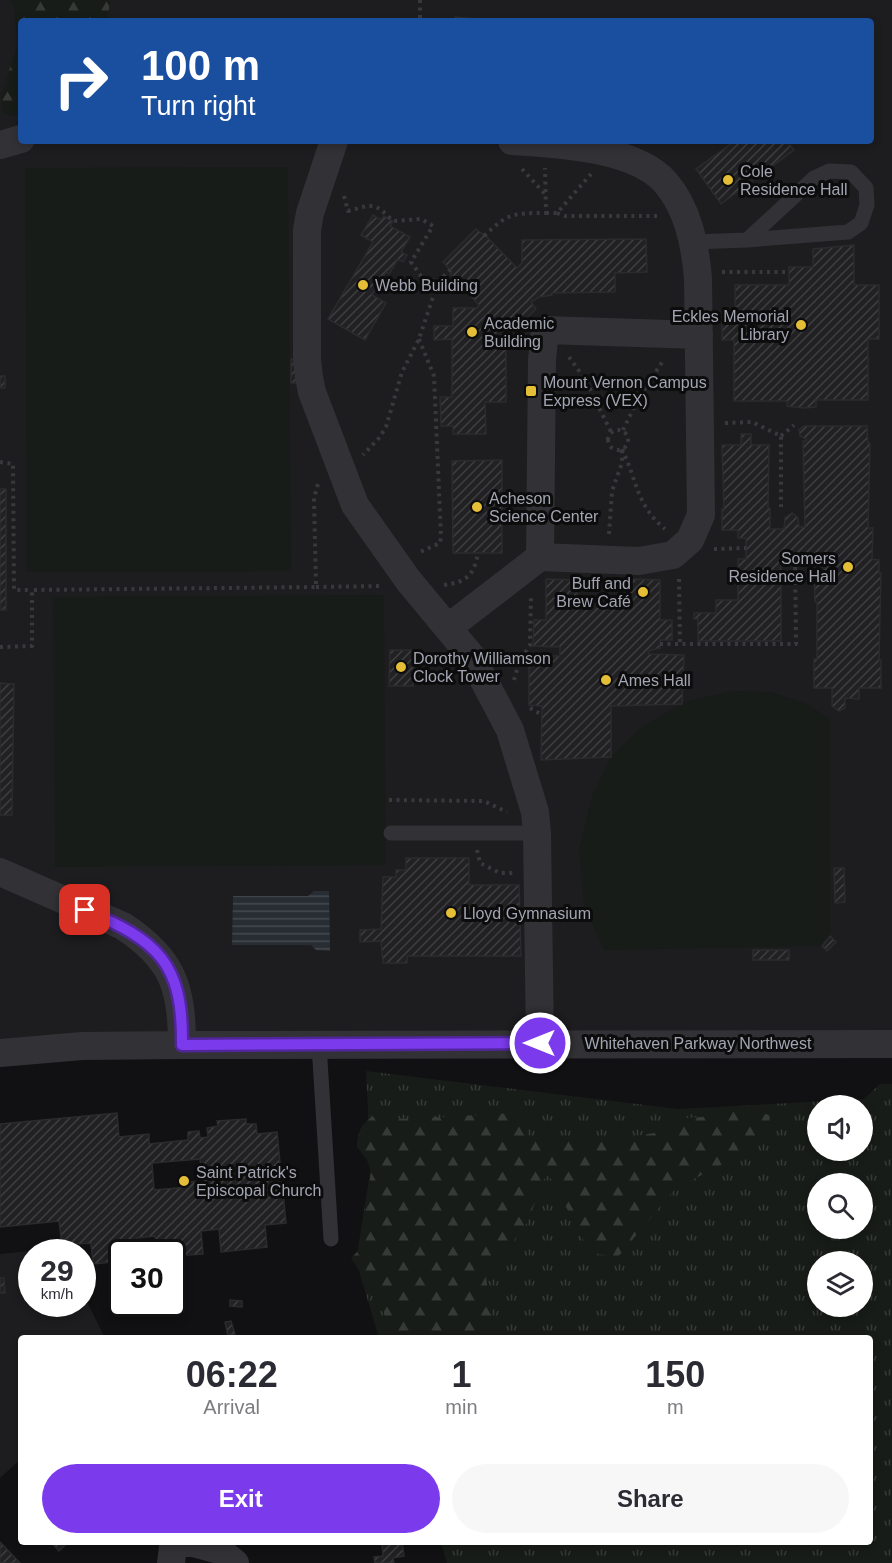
<!DOCTYPE html>
<meta charset="utf-8">
<style>
body{margin:0;font-family:Helvetica,sans-serif;background:#f7f7f7;color:#2b2b33;height:100vh;display:flex;flex-direction:column;font-size:22px;white-space:nowrap}
*{box-sizing:border-box;margin:0}
p{font-size:20px;color:#7c7c81}
.icon{flex:none;width:33px;height:33px;fill:none;stroke:currentColor;stroke-width:2;stroke-linecap:round;stroke-linejoin:round}
.map{position:relative;flex:1;overflow:hidden}
.panel{position:absolute;left:18px;top:1335px;width:855px;height:210px;display:flex;flex-direction:column;background:#fff;border-radius:6px;box-shadow:0 3px 9px #0003}
.panel>*{flex:none}
.banner{position:absolute;left:18px;top:18px;width:856px;height:126px;border-radius:6px;box-shadow:0 3px 9px #0003;background:#1a4fa0;color:#fff;overflow:hidden}
.controls{position:absolute;left:807px;top:1095px;display:grid;gap:12px}
.controls a{display:grid;place-items:center;width:66px;height:66px;border-radius:50%;background:#fff;box-shadow:0 3px 9px #0003;font-size:30px}
.speed{position:absolute;left:18px;top:1239px;display:flex;gap:12px;font-size:30px;font-weight:700;text-align:center}
.speed>*{display:grid;place-content:center;width:78px;height:78px;border-radius:50%;background:#fff;box-shadow:0 3px 9px #0003;line-height:1}
.speed small{font-size:15px;font-weight:400}
.speed .limit{border:3px solid #111;border-radius:9px;background:#fff;color:#111}
.pin{position:absolute;display:grid;place-items:center;width:51px;height:51px;color:#fff;margin:-26px;border-radius:12px;box-shadow:0 3px 9px #0006}
.me{position:absolute;width:66px;margin:-33px;rotate:270deg;stroke-linejoin:round;filter:drop-shadow(0 0 4px #0008)}
.turn{display:flex;align-items:center;gap:21px;height:126px;padding:0 24px;font-size:27px}
.turn .icon{width:78px;height:78px;stroke-width:2.5}
.turn b{display:block;font-size:42px;line-height:51px}
.eta{display:flex;justify-content:space-evenly;align-items:center;height:102px;text-align:center}
.eta b{font-size:36px;font-weight:700;line-height:42px}
.cta{display:flex;gap:12px;margin-top:auto;padding:12px 24px}
.cta a{flex:1;height:69px;border-radius:36px;background:#7c3aed;color:#fff;font-size:24px;font-weight:700;line-height:69px;text-align:center}
.cta a+a{background:#f7f7f7;color:#2b2b33}
.map>svg:first-child{display:block}
.built{fill:#1d1d1f;fill-rule:evenodd}
.grass{fill:url(#grass-tufts);fill-rule:evenodd}
.forest{fill:url(#forest-firs)}
.pitch{fill:#171c18}
.water{fill:url(#water-rules)}
.building{fill:url(#building-hatch);stroke:#2b2b2e;stroke-width:1.5;fill-rule:evenodd}
.lines{fill:none;stroke-linecap:round;stroke-linejoin:round}
.path{stroke:#38393d;stroke-width:4;stroke-dasharray:3 4.5;stroke-linecap:butt}
.service{stroke:#323236;stroke-width:15}
.minor{stroke:#323236;stroke-width:28}
.route-casing{stroke:#51269a;stroke-width:15}
.route{stroke:#7c3aed;stroke-width:10}
.poi-dot{fill:#e4be36;stroke:#0c0c0d;stroke-width:2}
.labels{text-anchor:middle;dominant-baseline:central;stroke-width:6;stroke-linejoin:round;paint-order:stroke}
.poi-label{font-size:16px;fill:#a3a5b2;stroke:#0c0c0d;text-anchor:start}
.street-label{font-size:16px;fill:#a3a5b2;stroke:#0c0c0d}
</style>
<div class="map">
<svg width="892" height="1563" viewBox="0 0 892 1563">
<defs>
<pattern id="grass-tufts" width="24" height="20" patternUnits="userSpaceOnUse" patternTransform="scale(1.5)"><rect width="24" height="20" fill="#171c18"/><path d="M3 7l-1-3M5 7V3M7 7l1-3M15 17l-1-3M17 17v-4M19 17l1-3" fill="none" stroke="#363a37"/></pattern>
<pattern id="forest-firs" width="22" height="20" patternUnits="userSpaceOnUse" patternTransform="scale(1.5)"><rect width="22" height="20" fill="#171c18"/><path d="M5 1l3.5 6h-7zM16 11l3.5 6h-7z" fill="#363a37"/></pattern>
<pattern id="water-rules" width="6" height="5" patternUnits="userSpaceOnUse" patternTransform="scale(1.5)"><rect width="6" height="5" fill="#282d34"/><path d="M0 2.5h6" fill="none" stroke="#44484f"/></pattern>
<pattern id="building-hatch" width="6" height="6" patternUnits="userSpaceOnUse" patternTransform="scale(1.5)"><rect width="6" height="6" fill="#212123"/><path d="M-1 1l2-2M0 6l6-6M5 7l2-2" fill="none" stroke="#3e3e41"/></pattern>
</defs>
<rect width="100%" height="100%" fill="#111012"/>
<path class="built" d="M0 0H892V1044L0 1055ZM21 21H872V141H21Z
M58 1248 61 1252H32V1304H82L83 1294 105 1338H21V1459L0 1478V1254Z"/>
<path class="grass" d="M366 1071 678 1109 864 1099 880 1084H892V1563H447L441 1542H870V1338H379L356 1261 371 1167ZM818 1106H862V1150H818ZM818 1184H862V1228H818ZM818 1262H862V1306H818Z"/>
<path class="forest" d="M9 0H110L108 17 122 21H21V114L12 116 3 113 1 95 18 44 13 4Z
M736 1109 770 1115 769 1124 764 1132 734 1158 675 1189 617 1258 590 1252 549 1175 544 1179 527 1223 486 1278 496 1338H392L382 1307 351 1258 358 1251 371 1172 367 1160 357 1147C358 1132 360 1125 372 1117L403 1119 515 1113 523 1120 527 1135 534 1140 618 1139 660 1132 683 1118 702 1117Z"/>
<path class="pitch" d="M288 167 291 571 27 572 25 168Z
M384 595 386 865 55 867 53 597Z
M732 691 770 692 806 703 829 719 830 936 822 946 604 950 584 906 579 849 592 796 611 757 643 726 685 702Z"/>
<path class="water" d="M314 891H329L330 951 316 950 311 945H232L233 896H308Z"/>
<path class="building" d="M455 17 503 21H454Z
M735 141H787L794 150 721 204 696 169Z
M373 215 381 220 384 216 393 221 390 226 410 237 401 252 407 255 403 262 398 259 389 274 386 272 372 295 386 303 365 340 328 319 373 242 361 235Z
M476 229 487 237 517 268 522 263V240L646 239 647 272 615 273V292L552 293V295L539 297 531 302 536 309 521 323 515 317 508 337H506V402H485L486 434H453V426H441L440 397H452V339L434 340V326H453V308H477L479 305 450 274 452 272 443 262Z
M854 245V285H879V339H868V400H816V407L804 408 787 406V401H734V340H722V311H735V285H789V267H813V249Z
M291 359H298V383H291Z
M0 376H5V388H0Z
M804 426H867L868 443H870L868 528H873L872 559 879 560V573H881L879 660H881V688H859V699L845 698V708L839 711 832 706V688H814V659H817V602H815L814 573H816V559H784V562H781V641H698V619H694V613H716V600H738V559H746V538H738V530H722V509H724L722 445H741V434H751V445H769L768 508H770V529H784L785 518 792 513 798 518 799 527H805L803 441H806V439L800 436 799 430Z
M502 460V553H453L452 461Z
M0 489H6V610H0Z
M546 579 577 580V603H629V579L660 580V620H672V640H660V648L648 651 649 654 684 655 682 704 611 706V757L541 760 542 706 529 705V656H560V647L533 646 534 620H546Z
M390 650H414L413 686H389Z
M0 683 14 684 12 815H0Z
M406 858H469V885H519L521 956H407V963H383L381 941 360 942V930L381 929 383 877H396V870H406Z
M834 868H844L845 902 835 903Z
M830 936 836 942 827 951 822 946Z
M753 950H789V960H753Z
M117 1113 119 1137 149 1134V1144L188 1140V1132L199 1131 200 1138 208 1137 207 1128 218 1126 217 1121 246 1119V1124H256L257 1134 277 1132 286 1223 265 1225 267 1247 221 1252 219 1229 201 1231 203 1254 172 1256V1252H157L155 1236 137 1238 139 1252H122V1261L93 1264 91 1243 62 1245 59 1221 0 1227V1124ZM200 1159 202 1181 188 1182 189 1187 154 1190 152 1163Z
M0 1278H4L5 1293H0Z
M230 1300 242 1301V1307L230 1306Z
M231 1321 235 1334 228 1336 225 1322Z
M0 1542 20 1563H0Z
M51 1542H68L59 1551Z
M402 1542 404 1556 393 1558 394 1563H375L374 1557 383 1556 382 1544Z"/>
<g class="lines">
<path class="path" d="M420 0V21
M522 169 545 194
M344 196 348 211C374 204 374 202 393 221L421 219 433 226 411 262 421 276 438 282 419 339 402 372 386 427 379 438 363 455
M546 213H557L591 174
M557 213 565 216H657
M484 236C508 213 513 213 546 213L545 168
M722 272H789
M438 282 450 270
M419 339 434 376 441 537 440 543 420 552
M569 357 585 379 611 432
M725 423 752 422 781 436V507
M608 440a10 10 0 1 1 20 0a10 10 0 1 1-20 0Z
M623 430 639 397 663 361
M781 436 794 425
M622 449C637 480 636 505 665 529
M0 462 13 464 14 590H32
M609 534 612 491 622 463V450
M714 549 746 548
M679 579 680 644
M444 585C467 582 474 575 478 553
M316 587 381 586
M660 644H796L795 559
M0 647 32 646V590L316 587 314 498 318 484
M514 680 519 663 530 645 531 595
M530 708 542 715
M389 800 484 801 507 812
M477 850 480 863 500 873H514"/>
<path class="service" d="M693 242 747 240 848 232 861 223 867 205 866 188 851 172 829 171 814 178 747 240
M391 833H537
M319 1044 331 1239"/>
<path class="minor" d="M334 141 310 213 307 230V360L309 377 312 392 355 505 408 580 471 656 510 730 535 812 537 833 540 1043
M0 145 21 139
M540 557 542 360 545 330 699 335
M449 627 540 557 639 561 673 555 690 540 701 515 698 278C695 244 688 209 666 183 635 147 556 144 512 141
M0 872 123 926C173 959 182 987 182 1045
M0 1053 82 1046 182 1045 892 1044
M190 1542 219 1550 235 1563
M171 1563 173 1547 186 1542"/>
</g>
<g class="lines">
<defs>
<path id="route" d="M85 910C158 941 183 962 182 1045L540 1043"/>
</defs>
<use href="#route" class="route-casing"/>
<use href="#route" class="route"/>
</g>
<g class="poi-dot">
<circle cx="728" cy="180" r="6"/>
<circle cx="363" cy="285" r="6"/>
<circle cx="801" cy="325" r="6"/>
<circle cx="472" cy="332" r="6"/>
<rect x="525" y="385" width="12" height="12" rx="3"/>
<circle cx="477" cy="507" r="6"/>
<circle cx="848" cy="567" r="6"/>
<circle cx="643" cy="592" r="6"/>
<circle cx="401" cy="667" r="6"/>
<circle cx="606" cy="680" r="6"/>
<circle cx="451" cy="913" r="6"/>
<circle cx="184" cy="1181" r="6"/>
</g>
<g class="labels">
<g class="poi-label">
<text x="740" y="171">Cole<tspan x="740" dy="18">Residence Hall</tspan></text>
<text x="375" y="285">Webb Building</text>
<text x="789" y="316" text-anchor="end">Eckles Memorial<tspan x="789" dy="18">Library</tspan></text>
<text x="484" y="323">Academic<tspan x="484" dy="18">Building</tspan></text>
<text x="543" y="382">Mount Vernon Campus<tspan x="543" dy="18">Express (VEX)</tspan></text>
<text x="489" y="498">Acheson<tspan x="489" dy="18">Science Center</tspan></text>
<text x="836" y="558" text-anchor="end">Somers<tspan x="836" dy="18">Residence Hall</tspan></text>
<text x="631" y="583" text-anchor="end">Buff and<tspan x="631" dy="18">Brew Café</tspan></text>
<text x="413" y="658">Dorothy Williamson<tspan x="413" dy="18">Clock Tower</tspan></text>
<text x="618" y="680">Ames Hall</text>
<text x="463" y="913">Lloyd Gymnasium</text>
<text x="196" y="1172">Saint Patrick's<tspan x="196" dy="18">Episcopal Church</tspan></text>
</g>
<g class="street-label">
<text x="698" y="1043">Whitehaven Parkway Northwest</text>
</g>
</g>
</svg>
<div class="controls">
<a><svg class="icon" aria-label="sound" viewBox="0 0 24 24"><path d="M4 9h4l5-4v14l-5-4H4zM17 9q2 3 0 6"/></svg></a>
<a><svg class="icon" aria-label="search" viewBox="0 0 24 24"><circle cx="10" cy="10" r="6"/><path d="M15 15l6 6"/></svg></a>
<a><svg class="icon" aria-label="layers" viewBox="0 0 24 24"><path d="M12 4l9 5-9 5-9-5zM3 14l9 5 9-5"/></svg></a>
</div>
<div class="speed"><div>29<small>km/h</small></div><div class="limit">30</div></div>
<div class="pin" style="left:85px;top:910px;background:#d93025"><svg class="icon" aria-label="arrive" viewBox="0 0 24 24"><path d="M6 21V4h12l-3 4 3 4H6"/></svg></div>
<svg class="me" style="left:540px;top:1043px" viewBox="-20 -20 40 40"><circle r="17" fill="#7c3aed" stroke="#fff" stroke-width="3"/><path d="M0-11L8 9 0 5-8 9z" fill="#fff"/></svg>
<div class="banner">
<div class="turn"><svg class="icon" aria-label="right" viewBox="0 0 24 24"><path d="M7 20v-9h11M14 6l5 5-5 5"/></svg><div><b>100 m</b>Turn right</div></div>
</div>
<section class="panel">
<div class="eta">
<div><b>06:22</b><p>Arrival</p></div>
<div><b>1</b><p>min</p></div>
<div><b>150</b><p>m</p></div>
</div>
<div class="cta"><a>Exit</a><a>Share</a></div>
</section>
</div>
